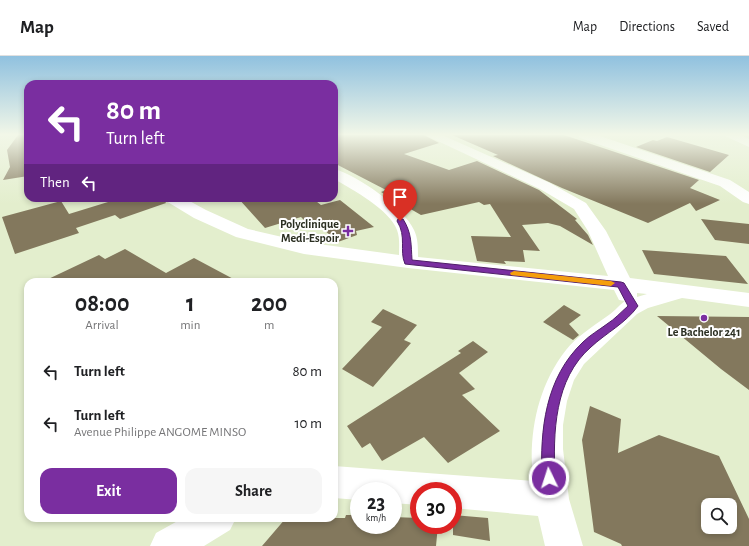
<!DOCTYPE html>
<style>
body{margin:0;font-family:"Alegreya Sans",sans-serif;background:#f6f6f6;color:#202124;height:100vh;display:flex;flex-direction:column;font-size:15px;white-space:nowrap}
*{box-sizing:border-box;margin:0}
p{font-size:13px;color:#757577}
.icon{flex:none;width:22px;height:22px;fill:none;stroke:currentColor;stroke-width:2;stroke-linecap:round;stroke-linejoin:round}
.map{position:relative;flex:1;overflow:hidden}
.details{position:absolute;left:24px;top:222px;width:314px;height:244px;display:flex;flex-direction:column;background:#fff;border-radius:12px;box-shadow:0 2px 6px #0003}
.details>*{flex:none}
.hud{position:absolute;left:24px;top:24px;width:314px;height:122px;border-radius:12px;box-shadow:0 2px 6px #0003;background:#7a2ea0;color:#fff;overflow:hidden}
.buttons{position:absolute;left:701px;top:442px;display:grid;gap:8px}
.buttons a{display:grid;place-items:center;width:36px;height:36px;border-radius:8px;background:#fff;box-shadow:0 2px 6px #0003;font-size:20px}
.speed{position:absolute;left:350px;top:426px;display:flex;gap:8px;font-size:20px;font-weight:700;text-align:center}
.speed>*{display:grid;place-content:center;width:52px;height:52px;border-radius:50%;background:#fff;box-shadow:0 2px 6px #0003;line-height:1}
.speed small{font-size:10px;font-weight:400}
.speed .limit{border:6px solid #d22;background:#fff;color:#111}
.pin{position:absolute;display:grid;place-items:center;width:34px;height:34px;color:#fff;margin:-41px -17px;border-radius:50% 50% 50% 0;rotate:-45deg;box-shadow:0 0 4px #0007}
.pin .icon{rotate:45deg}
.me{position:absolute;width:44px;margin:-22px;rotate:356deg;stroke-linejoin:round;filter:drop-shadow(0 0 3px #0008)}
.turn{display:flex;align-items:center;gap:14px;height:84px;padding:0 16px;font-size:18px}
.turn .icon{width:52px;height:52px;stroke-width:2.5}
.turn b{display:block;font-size:28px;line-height:34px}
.then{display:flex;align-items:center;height:38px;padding:0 16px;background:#0003;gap:8px;font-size:15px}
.eta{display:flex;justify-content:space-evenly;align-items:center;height:68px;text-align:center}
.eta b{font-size:24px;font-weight:600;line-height:28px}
.primary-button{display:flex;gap:8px;margin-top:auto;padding:8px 16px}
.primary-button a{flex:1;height:46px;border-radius:12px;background:#7a2ea0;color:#fff;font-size:16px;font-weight:600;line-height:46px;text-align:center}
.primary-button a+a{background:#f6f6f6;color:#202124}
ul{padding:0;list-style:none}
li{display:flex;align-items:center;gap:12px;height:52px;padding:0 16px}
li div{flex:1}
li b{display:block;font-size:15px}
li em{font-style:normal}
header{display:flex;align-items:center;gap:24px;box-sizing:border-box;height:56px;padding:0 20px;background:#fff;border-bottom:1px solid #e0e0e0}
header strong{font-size:19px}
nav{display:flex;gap:22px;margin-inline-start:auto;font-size:14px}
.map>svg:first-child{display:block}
.building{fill:#83785d;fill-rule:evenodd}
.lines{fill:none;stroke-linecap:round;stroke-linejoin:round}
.minor{fill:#fff;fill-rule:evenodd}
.route{fill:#7a2ea0;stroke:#4f1e68}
.slow{fill:#f59e0b}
.poi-dot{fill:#7a2ea0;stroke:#fff;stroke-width:1.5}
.labels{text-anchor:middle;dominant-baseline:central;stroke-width:4;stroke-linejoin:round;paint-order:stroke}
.poi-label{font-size:12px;font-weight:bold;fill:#2a2e21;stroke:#fff;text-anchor:end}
</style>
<header>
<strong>Map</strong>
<nav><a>Map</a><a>Directions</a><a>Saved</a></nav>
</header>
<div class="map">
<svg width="749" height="490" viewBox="0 0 749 490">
<rect width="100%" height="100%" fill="#e3eecd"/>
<path class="building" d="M18 79H28V120L3 124 10 111 7 94Z
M334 79H424L439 87 404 98 449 114 477 105 539 134 577 163 575 164 588 179 593 189 560 170 548 167 522 169 540 195 523 194 525 206 504 205 506 208 477 205 471 180 511 181 490 148 484 149 479 146 421 159 381 136 386 134 334 107Z
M452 79H564L699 124 690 132 720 144 696 155 690 147 648 167 562 132 493 100 498 99Z
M667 81 729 99 710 116 636 91 653 84 657 85Z
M121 142H163L166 147 120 163 115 159 76 172 79 177 15 198 2 161 61 145 69 158Z
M238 142H312L321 149 340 144 374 171 356 175 357 179 338 186 315 166 308 168 301 161 265 172Z
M701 163 749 168V188L715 184Z
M125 193 166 217 194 202 239 226H42L99 199 105 203Z
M642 194 726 200 748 228 654 218Z
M564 249 581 259 569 268 579 279 573 284 543 266Z
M383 253 417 269 404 284 411 287 373 331 342 313 382 271 371 266Z
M657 260 749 261V334L721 313Z
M473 285 488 296 459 317 475 333 462 339 500 375 448 407 424 381 382 405 370 387 362 392 347 370 461 297 458 295Z
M590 350 621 363 618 397 659 379 719 400 749 463V490H622L621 488 594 476 582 384ZM708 449H730V471H708Z
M346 459H359V469H393V461L419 462V469H438L436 490H262L286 462H345Z
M453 459 488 462 490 485 453 479Z"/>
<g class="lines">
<path class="minor" d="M425 79H442L550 127 586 147 606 175 630 222 749 237V251L682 242 648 252 637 258 584 308 574 324 567 345 563 369V393L569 443 583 490H545L538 460 453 452V435H419V449L393 447V435H359V444L334 442V410L533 425C528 379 537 331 566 294 576 281 592 271 606 261 613 257 618 250 625 245L619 244 614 234 408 212 304 198 236 181 194 162 166 145 164 142H184L206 154 248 173 304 186 399 199C399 191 400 182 397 174 390 154 352 133 334 123V113C356 118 405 153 414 174 418 182 418 192 418 201L608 220 588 175 574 153 540 133ZM637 237 647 238 637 241Z
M578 79H597L730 124 749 136V148L743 146 720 130 580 82Z
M723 79H741L749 83V91Z
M183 462H236L230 474 204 490H150L156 477Z"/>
</g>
<linearGradient id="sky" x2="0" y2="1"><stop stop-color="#90c1df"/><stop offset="0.53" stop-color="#f2f7e8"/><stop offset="1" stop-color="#f2f7e8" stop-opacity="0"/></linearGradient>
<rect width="749" height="148" fill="url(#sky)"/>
<path class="route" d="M398 163H403C412 177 411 189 412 204L621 226 624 227 638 250C626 267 606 277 591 291 554 323 553 377 555 422L553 427 549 429 544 427 542 422C540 374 545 322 583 286 590 279 599 274 607 268 615 263 621 256 628 250L618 231 405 208C399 194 407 181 397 165Z"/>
<path class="slow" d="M514 215 611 225 615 227 611 230 511 219 510 217Z"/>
<g class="poi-dot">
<path d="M346 169h4v4h4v4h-4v4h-4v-4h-4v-4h4z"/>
<circle cx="704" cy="262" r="4"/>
</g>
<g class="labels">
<g class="poi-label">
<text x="339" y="168">Polyclinique<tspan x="339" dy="14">Medi-Espoir</tspan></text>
<text x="704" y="276" text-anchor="middle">Le Bachelor 241</text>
</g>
</g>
</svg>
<div class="buttons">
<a><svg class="icon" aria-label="search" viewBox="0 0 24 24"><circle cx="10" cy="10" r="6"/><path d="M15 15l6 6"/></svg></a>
</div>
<div class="speed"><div>23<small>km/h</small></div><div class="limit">30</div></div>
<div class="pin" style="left:400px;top:165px;background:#d93025"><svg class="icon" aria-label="arrive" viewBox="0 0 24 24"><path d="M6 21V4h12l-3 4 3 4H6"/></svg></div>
<svg class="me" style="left:549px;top:422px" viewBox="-20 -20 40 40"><circle r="17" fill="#7a2ea0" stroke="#fff" stroke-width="3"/><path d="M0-11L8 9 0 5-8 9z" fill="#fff"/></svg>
<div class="hud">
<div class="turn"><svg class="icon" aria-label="left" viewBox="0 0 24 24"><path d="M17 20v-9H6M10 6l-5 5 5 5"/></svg><div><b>80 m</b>Turn left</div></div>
<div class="then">Then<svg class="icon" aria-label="left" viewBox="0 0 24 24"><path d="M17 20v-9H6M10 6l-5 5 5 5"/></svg></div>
</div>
<section class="details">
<div class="eta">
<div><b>08:00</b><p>Arrival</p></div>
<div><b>1</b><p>min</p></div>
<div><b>200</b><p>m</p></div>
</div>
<ul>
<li><svg class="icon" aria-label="left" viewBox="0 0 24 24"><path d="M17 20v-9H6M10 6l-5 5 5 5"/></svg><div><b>Turn left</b></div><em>80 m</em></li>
<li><svg class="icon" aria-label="left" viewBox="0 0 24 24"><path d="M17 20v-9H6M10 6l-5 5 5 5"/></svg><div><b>Turn left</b><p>Avenue Philippe ANGOME MINSO</p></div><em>10 m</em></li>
</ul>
<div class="primary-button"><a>Exit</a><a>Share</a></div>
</section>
</div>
